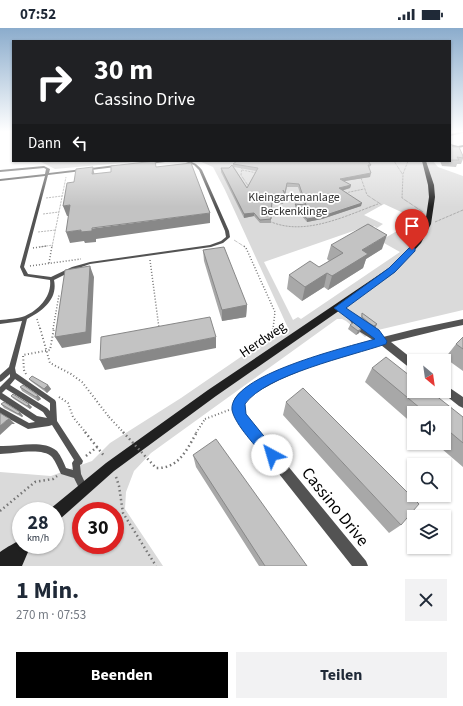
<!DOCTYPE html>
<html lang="de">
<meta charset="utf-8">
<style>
body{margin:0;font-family:"Source Sans 3",sans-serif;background:#f2f2f3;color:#1f2937;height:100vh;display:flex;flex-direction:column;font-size:15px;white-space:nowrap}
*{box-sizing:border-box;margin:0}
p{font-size:13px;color:#747a83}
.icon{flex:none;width:22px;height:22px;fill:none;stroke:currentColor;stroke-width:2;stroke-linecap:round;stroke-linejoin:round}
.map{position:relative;height:538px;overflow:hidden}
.details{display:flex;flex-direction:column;background:#fff;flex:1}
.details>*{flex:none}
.top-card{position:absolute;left:12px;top:12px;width:439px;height:122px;border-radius:0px;box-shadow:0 1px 3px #0004;background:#202124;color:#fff;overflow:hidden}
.needle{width:26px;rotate:151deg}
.controls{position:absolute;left:407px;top:326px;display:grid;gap:8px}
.controls a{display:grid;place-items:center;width:44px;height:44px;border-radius:0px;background:#fff;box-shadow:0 1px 3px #0004;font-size:20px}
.speed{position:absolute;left:12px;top:474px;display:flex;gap:8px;font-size:20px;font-weight:700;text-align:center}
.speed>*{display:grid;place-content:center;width:52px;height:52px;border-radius:50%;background:#fff;box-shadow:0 1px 3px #0004;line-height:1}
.speed small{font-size:10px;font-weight:400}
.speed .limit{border:6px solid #d22;background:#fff;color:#111}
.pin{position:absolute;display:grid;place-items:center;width:34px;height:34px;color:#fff;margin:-41px -17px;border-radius:50% 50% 50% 0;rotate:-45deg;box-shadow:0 0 4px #0007}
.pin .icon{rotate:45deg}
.me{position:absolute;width:44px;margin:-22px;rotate:321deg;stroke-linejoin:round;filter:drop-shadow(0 0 3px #0008)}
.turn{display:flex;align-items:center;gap:14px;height:84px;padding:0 16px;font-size:18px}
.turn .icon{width:52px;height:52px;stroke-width:2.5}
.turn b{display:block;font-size:28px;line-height:34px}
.then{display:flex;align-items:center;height:38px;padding:0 16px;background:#0003;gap:8px;font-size:15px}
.round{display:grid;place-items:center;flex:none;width:42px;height:42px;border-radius:0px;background:#f2f2f3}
.head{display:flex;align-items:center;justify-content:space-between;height:68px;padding:0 16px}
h1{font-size:24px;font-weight:700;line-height:30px}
.button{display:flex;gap:8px;margin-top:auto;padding:8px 16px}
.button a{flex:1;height:46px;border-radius:0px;background:#000;color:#fff;font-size:16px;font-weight:700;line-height:46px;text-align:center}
.button a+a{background:#f2f2f3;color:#1f2937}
.status{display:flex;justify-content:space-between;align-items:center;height:28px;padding:0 20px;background:#fff;direction:ltr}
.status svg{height:11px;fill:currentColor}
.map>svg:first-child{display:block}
.green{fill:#dadada;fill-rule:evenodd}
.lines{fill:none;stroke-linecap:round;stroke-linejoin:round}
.path-far3{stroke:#757575;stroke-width:1;stroke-dasharray:0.5 1;stroke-linecap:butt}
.path-far2{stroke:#757575;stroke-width:1.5;stroke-dasharray:1 2;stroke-linecap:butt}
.path-far1{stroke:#757575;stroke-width:2;stroke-dasharray:1 2.5;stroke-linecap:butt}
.path{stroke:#757575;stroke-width:2.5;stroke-dasharray:1.5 3;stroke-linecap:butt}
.lane{fill:#535353;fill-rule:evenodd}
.street{fill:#535353;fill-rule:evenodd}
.secondary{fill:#202020;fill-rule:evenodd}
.path-bridge-far1{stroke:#757575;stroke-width:2;stroke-dasharray:1 2.5;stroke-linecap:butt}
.path-bridge{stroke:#757575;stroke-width:2.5;stroke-dasharray:1.5 3;stroke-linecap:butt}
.wall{fill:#a8a8a8;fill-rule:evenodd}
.shaded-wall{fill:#888}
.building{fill:#c3c3c3;stroke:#888}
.route{fill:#1a73e8;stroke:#114b97}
.labels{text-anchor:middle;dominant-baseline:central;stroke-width:3.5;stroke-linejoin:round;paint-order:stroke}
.far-park-label{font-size:12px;fill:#313131;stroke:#fff}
.street-label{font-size:14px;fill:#000;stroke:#fff}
.near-street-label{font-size:17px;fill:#000;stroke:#fff}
</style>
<div class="status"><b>07:52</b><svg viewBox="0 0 49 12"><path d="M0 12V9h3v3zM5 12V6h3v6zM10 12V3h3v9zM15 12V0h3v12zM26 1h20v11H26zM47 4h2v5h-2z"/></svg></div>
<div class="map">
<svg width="463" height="538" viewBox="0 0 463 538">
<rect width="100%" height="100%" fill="#fff"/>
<path class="green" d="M41 133H143L55 141 41 134Z
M199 133H433L438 139 463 148V282L378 302 375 299 369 303 371 305 365 309 346 293 342 291H337L151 425 134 443 126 464 125 481 163 538H0V444L51 448 92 433 110 415 181 370 267 311 288 300 225 162 213 139ZM384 176 412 189 405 193 409 196 385 210 372 200 374 198 377 200 383 196 364 187ZM359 201 400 224 301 291 298 289 293 292 264 234ZM21 483H55V517H21ZM81 483H115V517H81Z"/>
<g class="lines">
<path class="path-far3" d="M394 133 403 147 402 170 423 184
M242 139 241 147 249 159
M242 142 257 145
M403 146 408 133
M361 150 367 167 382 177
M345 165 364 161
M46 170 62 168
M283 171 304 172
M43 186 59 184
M269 193C304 209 345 188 378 176
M435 194 463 182
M38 204 56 202
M234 212 245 219
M40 219 53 217
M52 219 66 149"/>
<path class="path-far2" d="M244 218 246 220 275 284 273 301
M33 220 46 218
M150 232 159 300
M49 235 52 218
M30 238 81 231
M37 291 40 301
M53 301 59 267"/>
<path class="path-far1" d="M40 300 50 335 71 346 82 354 109 389
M273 300 272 311 274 312
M26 346 24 342 23 327 50 322 54 300
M59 369 68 375 73 389 86 405
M205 391 229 382"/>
<path class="path" d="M85 404 97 419
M86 428 97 419 105 429
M116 449 119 458 123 485 156 538
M0 483 35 454 53 451 57 448"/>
<path class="lane" d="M460 104H463V105L450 108V106Z
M450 116 458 118 463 117V119L458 120 450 118Z
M158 133H167L165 134 150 136 148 135Z
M183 133C193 133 196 135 202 142L229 203 230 209 229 210 223 215 211 219 90 236 76 241 54 252C58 271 43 283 27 291L15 340 16 345 55 372 56 374 57 393 83 433 82 436 80 437 81 446 88 461 87 464 84 465 81 464 74 450 61 446C58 440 56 434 52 429 42 419 14 426 0 426V418C16 419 43 411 57 423 61 428 64 435 66 440L73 442 72 435 74 432 52 397 49 398 28 401 0 386V379L29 395 35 394 0 371V359L10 349V346L2 353 0 354V347L9 339 22 293 0 296V292C8 291 17 291 25 288 39 282 52 268 50 252L24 248 20 239 45 148 0 153V151L45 146 46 141 44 140 0 144V142L44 138 50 141 49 145 116 137 118 138 116 139 48 147 24 239 28 246 51 249 72 239 90 234 210 217 221 213 226 209 225 203 199 142 194 137ZM15 351 50 375V383L47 380 10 357ZM6 361 43 384 47 390 37 388 2 365Z"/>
<path class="street" d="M339 277 359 289 360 291 359 293 367 300 383 309 415 301 463 291V297L444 301 391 314 415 333 414 342 411 341 381 317 310 339 279 352 255 365 244 375 246 387 366 533 368 538H352L238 394C235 387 230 377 235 370 252 345 342 321 373 312L357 302 348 290 335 280 336 278Z
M444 356 463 369V380L459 378 440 363H444Z"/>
<path class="secondary" d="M422 133H426L434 157 435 169 431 196 421 215 395 244 216 368 114 443 60 491 55 492V483H50V481L106 435 208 362 389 240 416 213 425 196 429 169 428 157Z
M21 511V517H31L22 538H0V524C8 518 14 516 21 511Z"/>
<path class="path-bridge-far1" d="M109 389 124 405
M196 405 205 391"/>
<path class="path-bridge" d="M123 404 156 440C179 441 187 421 197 404"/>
</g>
<path class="wall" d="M450 116 463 128V131L461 136H457L456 139 442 138 440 133H450Z
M233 136 371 137 369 140 370 149 344 153 351 157 350 160 343 162 361 178 322 191 307 194 295 180V176L304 177 298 159H287L283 176 271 175V195H260L254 188 244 190 221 144V140H229L233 138ZM234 139 256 143 247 160Z
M331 217 382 221 366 231 363 240 328 262 324 259 302 273 287 261 289 247 319 239 329 233 327 231Z
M203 222 247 277 246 289 222 293 204 233Z
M362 285 377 296 375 300 372 301 368 299 361 293V289Z
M350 297 361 301 359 305 356 307 348 301Z
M463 309V343L445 330 456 316Z
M372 340 463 389V439L435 415H444V385H414V397L365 354Z
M29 351 48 357 51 361 47 365 32 354Z
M20 359 38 367 41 371 38 373 22 363Z
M11 368 32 379 30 381 14 371Z
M286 374 401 497 389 505 283 387Z
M1 376 23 388 22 389 4 380Z
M193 427 307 538H259L196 439Z"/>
<path class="shaded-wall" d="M93 139 95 149 92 146Z
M371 145 370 149 339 154 340 151Z
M351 157 350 160 338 164 339 160Z
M362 175 361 178 322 191 307 194V191Z
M70 177 74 187 67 188 63 178Z
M210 185V195L96 211V214L85 215 84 213 70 215 66 204Z
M254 185V188L244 190V186Z
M387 207 382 221 366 231 363 240 328 262 332 248 362 222Z
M90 238 94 249 91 315 62 320 55 309Z
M327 245 324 259 302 273 305 259Z
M247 277 246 289 222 293V282Z
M377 296 375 300 372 301 374 298Z
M361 301 359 305 356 307 358 303Z
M216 309V320L105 342 100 332Z
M48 357 51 361 47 365 44 361Z
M38 367 41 371 38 373 36 369Z
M29 376 32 379 30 381 27 378Z
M20 384 23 388 22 389 18 386Z
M10 391 15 396H12L0 407V398L7 392Z"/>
<path class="building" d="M450 116H451L453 119H459L463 128V130L457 129 459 132H450Z
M155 133 156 139 191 135 210 185 92 200V203L81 204V202L66 204 70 177 63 178 67 155 74 154 76 141 93 139 92 146 111 144V138Z
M237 133H368L371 137H368L371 145 340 151 351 157 339 160 362 175 323 188 307 191 295 176 306 177 299 156 287 155 285 165 283 162 285 167 284 173 272 172 271 191 260 192 254 185 244 186 221 140H229L232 137 247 160 258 140 233 136Z
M368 196 387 207 362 222 368 226 332 248 327 245 305 259 289 247 310 233 319 239 343 225 331 217Z
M224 219 247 277 222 282 203 222Z
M90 238 86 304 55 309 65 242Z
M362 285 377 296 374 298 369 295 362 289Z
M210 289 216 309 100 332 101 309Z
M354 294 361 301 358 303 350 297Z
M463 309V321L456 316Z
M386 329 414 351V363H430L463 389V415L444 399V385H426L372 340Z
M32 348 48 357 44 361 29 351Z
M23 357 38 367 36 369 20 359Z
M303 360 419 476 401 497 286 374Z
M13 366 29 376 27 378 11 368Z
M4 374 20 384 18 386 1 376Z
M0 385 10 391 7 392 0 398Z
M216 411 307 538H265L193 427Z"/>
<linearGradient id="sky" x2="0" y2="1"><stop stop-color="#8baccc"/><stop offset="0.58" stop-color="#fff"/><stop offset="1" stop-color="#fff" stop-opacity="0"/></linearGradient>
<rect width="463" height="179" fill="url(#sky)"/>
<path class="route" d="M412 219 415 220V223L395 244 346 280 379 302 387 313 386 316C351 328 265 347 245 376L246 386 276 423 278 427 276 432 272 434 267 432C257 419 235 397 232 382 228 347 348 319 375 311L334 280 389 240 409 220Z"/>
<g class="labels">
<g class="far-park-label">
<text x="294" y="169">Kleingartenanlage<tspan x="294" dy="14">Beckenklinge</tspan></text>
</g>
<g class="street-label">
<text transform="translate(263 312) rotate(-34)">Herdweg</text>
</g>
<g class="near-street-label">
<text transform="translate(335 479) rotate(51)">Cassino Drive</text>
</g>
</g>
</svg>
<div class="controls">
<a><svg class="needle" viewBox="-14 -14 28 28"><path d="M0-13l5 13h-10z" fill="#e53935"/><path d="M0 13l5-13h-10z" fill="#747a83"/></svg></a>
<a><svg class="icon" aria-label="sound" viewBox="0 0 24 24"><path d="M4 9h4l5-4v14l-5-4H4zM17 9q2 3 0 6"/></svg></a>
<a><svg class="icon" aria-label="search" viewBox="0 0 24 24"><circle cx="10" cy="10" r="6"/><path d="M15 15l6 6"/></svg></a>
<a><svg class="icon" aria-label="layers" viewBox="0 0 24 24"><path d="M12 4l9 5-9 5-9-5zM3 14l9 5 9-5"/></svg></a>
</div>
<div class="speed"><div>28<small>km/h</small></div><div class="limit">30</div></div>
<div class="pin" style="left:412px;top:222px;background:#d93025"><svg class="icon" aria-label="arrive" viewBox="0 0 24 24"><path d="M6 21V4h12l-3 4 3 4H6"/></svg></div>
<svg class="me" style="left:272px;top:427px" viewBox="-20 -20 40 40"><circle r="19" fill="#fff"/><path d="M0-13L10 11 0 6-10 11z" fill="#1a73e8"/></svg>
<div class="top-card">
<div class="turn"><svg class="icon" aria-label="right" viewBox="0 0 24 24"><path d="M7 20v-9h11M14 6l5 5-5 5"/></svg><div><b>30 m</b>Cassino Drive</div></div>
<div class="then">Dann<svg class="icon" aria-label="left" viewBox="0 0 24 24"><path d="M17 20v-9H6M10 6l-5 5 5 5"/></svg></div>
</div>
</div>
<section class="details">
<div class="head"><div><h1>1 Min.</h1><p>270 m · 07:53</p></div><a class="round"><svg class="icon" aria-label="close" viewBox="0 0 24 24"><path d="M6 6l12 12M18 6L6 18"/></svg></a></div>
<div class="button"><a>Beenden</a><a>Teilen</a></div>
</section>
